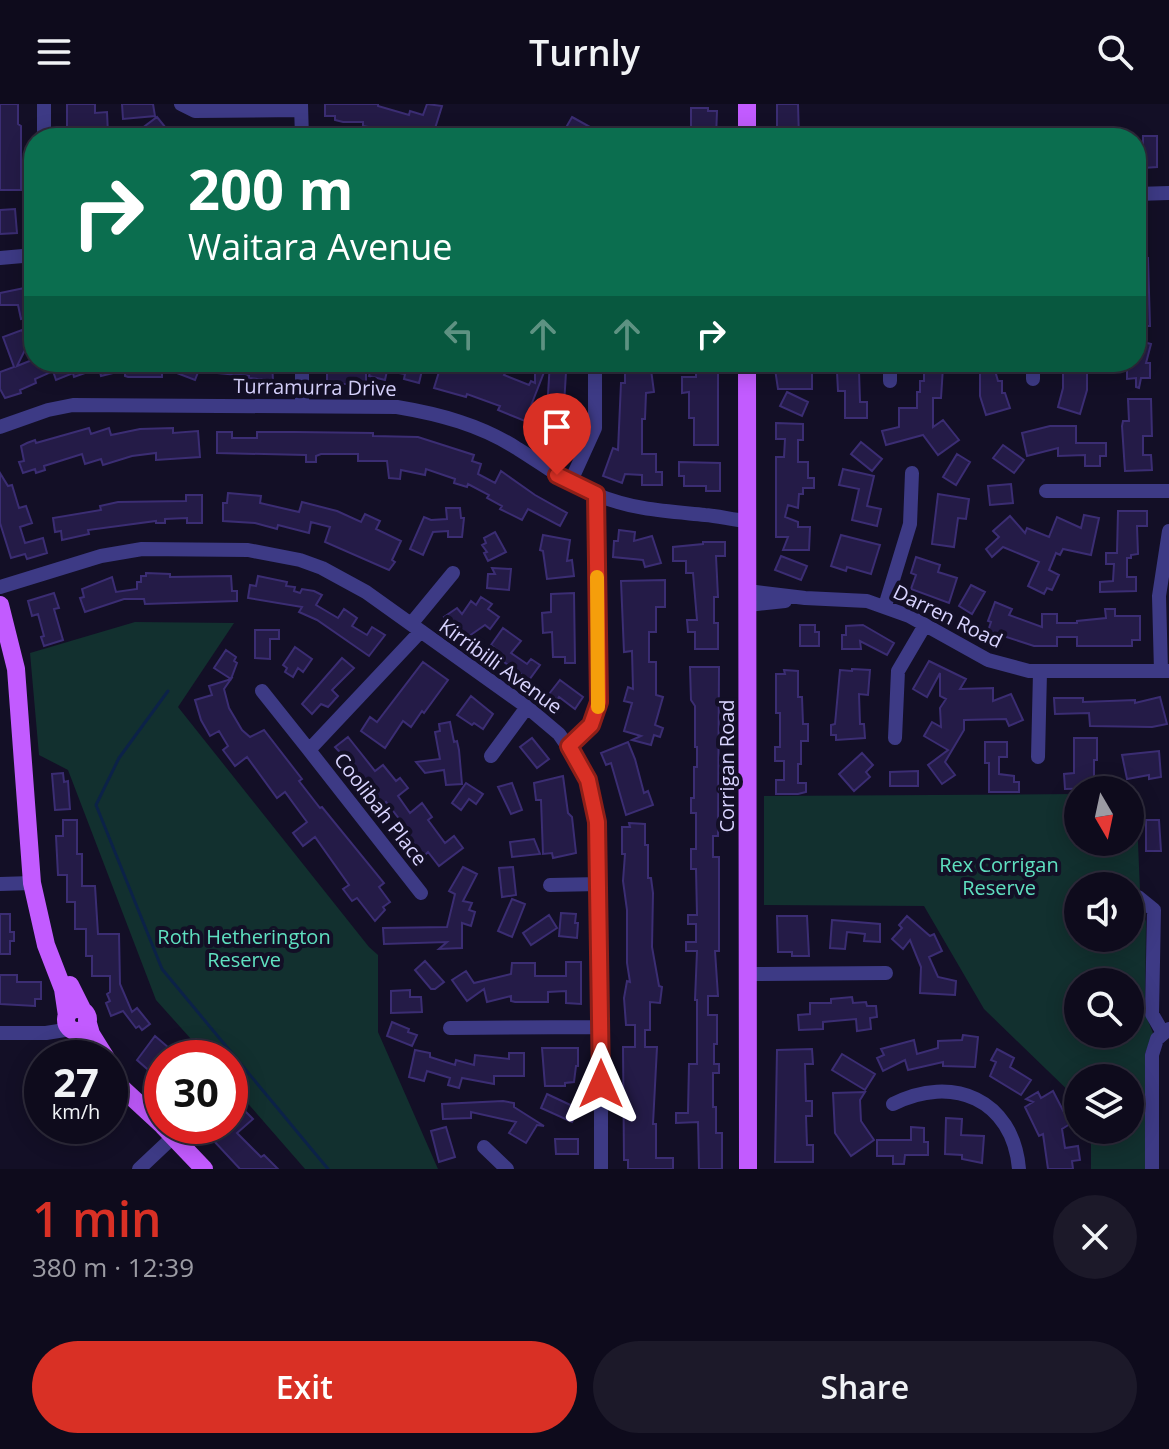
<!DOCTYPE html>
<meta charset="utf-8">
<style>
body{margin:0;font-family:"Open Sans",sans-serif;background:#1c1929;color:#f1f3f6;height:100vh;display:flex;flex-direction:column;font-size:30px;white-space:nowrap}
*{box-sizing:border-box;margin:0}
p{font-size:26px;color:#9b9ba3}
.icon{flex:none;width:44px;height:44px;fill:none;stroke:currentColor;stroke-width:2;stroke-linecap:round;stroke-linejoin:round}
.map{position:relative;height:1065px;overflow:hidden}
.panel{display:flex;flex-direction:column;background:#0e0b1c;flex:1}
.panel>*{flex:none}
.guide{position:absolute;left:24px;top:24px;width:1122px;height:244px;border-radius:32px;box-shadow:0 4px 20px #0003,0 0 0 2px #2e2b3b;background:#0b6e4f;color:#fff;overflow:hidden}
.needle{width:52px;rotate:171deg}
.fabs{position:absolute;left:1064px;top:672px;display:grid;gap:16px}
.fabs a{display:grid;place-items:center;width:80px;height:80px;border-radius:50%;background:#0e0b1c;box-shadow:0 4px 20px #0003,0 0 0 2px #2e2b3b;font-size:40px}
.speed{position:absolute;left:24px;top:936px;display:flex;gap:16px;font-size:40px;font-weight:700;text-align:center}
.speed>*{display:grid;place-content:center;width:104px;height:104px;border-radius:50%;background:#0e0b1c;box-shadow:0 4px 20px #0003,0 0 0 2px #2e2b3b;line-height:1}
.speed small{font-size:20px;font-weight:400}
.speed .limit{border:12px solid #d22;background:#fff;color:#111}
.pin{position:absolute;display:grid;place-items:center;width:68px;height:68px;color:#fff;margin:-82px -34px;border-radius:50% 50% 50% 0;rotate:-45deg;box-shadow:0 0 8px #0007}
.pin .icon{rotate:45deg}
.me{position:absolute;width:88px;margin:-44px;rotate:0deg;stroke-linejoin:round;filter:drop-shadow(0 0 6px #0008)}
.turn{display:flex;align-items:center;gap:28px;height:168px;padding:0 32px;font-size:36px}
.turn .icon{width:104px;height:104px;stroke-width:2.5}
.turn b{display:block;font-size:56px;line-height:68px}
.lanes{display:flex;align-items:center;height:76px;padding:0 32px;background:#0003;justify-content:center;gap:40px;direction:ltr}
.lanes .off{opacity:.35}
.round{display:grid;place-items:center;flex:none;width:84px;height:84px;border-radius:42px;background:#1c1929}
.headline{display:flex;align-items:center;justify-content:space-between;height:136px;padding:0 32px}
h1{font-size:48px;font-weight:600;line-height:60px;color:#d93025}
.action{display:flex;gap:16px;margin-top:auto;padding:16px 32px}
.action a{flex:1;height:92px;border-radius:48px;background:#d93025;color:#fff;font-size:32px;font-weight:600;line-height:92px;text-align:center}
.action a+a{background:#1c1929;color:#f1f3f6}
header{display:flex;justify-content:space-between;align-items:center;height:104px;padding:0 32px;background:#0e0b1c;font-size:36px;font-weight:600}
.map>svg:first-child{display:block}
.green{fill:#12302f;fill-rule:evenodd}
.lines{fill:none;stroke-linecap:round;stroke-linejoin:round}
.stream{stroke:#0c2248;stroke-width:3}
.building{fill:#241b47;stroke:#3b2d73;stroke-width:2}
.minor{stroke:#3d3a85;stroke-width:14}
.major{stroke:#c25bff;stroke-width:18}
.route-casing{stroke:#8d1f18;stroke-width:20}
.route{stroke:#d93025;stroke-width:14}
.slow{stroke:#f59e0b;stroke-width:14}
.labels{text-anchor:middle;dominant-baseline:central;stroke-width:8;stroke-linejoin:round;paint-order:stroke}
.street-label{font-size:20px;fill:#d9d4ff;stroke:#130f26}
.park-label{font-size:20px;fill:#5fe0c0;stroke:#130f26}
</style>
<header><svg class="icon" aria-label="menu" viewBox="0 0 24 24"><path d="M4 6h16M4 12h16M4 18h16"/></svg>Turnly<svg class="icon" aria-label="search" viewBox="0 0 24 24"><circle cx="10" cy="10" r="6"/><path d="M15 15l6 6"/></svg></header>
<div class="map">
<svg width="1169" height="1065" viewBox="0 0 1169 1065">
<rect width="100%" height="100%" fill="#130f26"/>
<path class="green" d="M135 518 234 519 178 603 369 843 378 851V928L438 1065H305L230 979V954H208L156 896 68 666 39 651 30 549Z
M1078 690V738H1130V690H1136L1140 787 1136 798 1146 817 1145 909 1153 929 1145 950V1065H1091V1026H1130V974H1078V996L984 905 924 802 764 801V692ZM1078 782H1130V834H1078ZM1078 878H1130V930H1078Z"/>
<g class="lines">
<path class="stream" d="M168 587 119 654 96 701 162 865 328 1065"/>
</g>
<path class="building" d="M0 0H18V20L21 22V86H0Z
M67 0H95V9L107 8 108 30 67 32Z
M122 0H153L155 12 123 15Z
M325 0H378V2L409 11 410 7 423 11 427 0 442 2 432 34H417L418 30 399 25 396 33 387 30 388 27 363 22V18H343L335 16V12H325Z
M777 0H798L799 34H781V26H777Z
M691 4H708V7H717L716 34H694V24H691Z
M157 13 166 24 153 34H129Z
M572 13 592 24 600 34H560Z
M1143 32H1157V63L1143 64V54H1138L1137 40H1143Z
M15 105 17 129 0 130V106Z
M1136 154H1148L1150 222H1136Z
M34 182V212L21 215 18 201H0V189Z
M22 226 28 240 17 262 32 256 202 258 195 276 177 269H162V273H128L125 272V266L101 272 99 264 74 273 73 269 56 276 53 267 35 275 36 279 20 286 21 289 5 294 0 285V268L14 263 3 233Z
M1136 236 1151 240 1146 259H1150V274H1141L1139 284 1136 283V274L1127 275V259H1136Z
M218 258H272L273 277 249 274V272L218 269Z
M365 258H424L419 279 404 275 405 270 387 267 385 276 369 272 371 264 365 263Z
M442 258 462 260 485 268 489 258H504L502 263 507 265 504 271 529 281 531 277 535 279V258H548L525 317 498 306 500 302 467 290 466 293 434 284Z
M550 258H570V268H566L564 301H566L557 326 567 330 562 344 530 333 535 319 546 322Z
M625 258H650L654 288 646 289 645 315H642V350H656V368H662V381H642V371L625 370 622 379 603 372 613 344 618 346 621 279H625Z
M696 258H718V341H694V314H689V288L682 289V273H696Z
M778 261H812V285H778L775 265H778Z
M928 263H943L941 294H933V323L943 316 959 336 938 351 923 331 886 341 882 327 899 323V304H917V288H920V277H924V269H928Z
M980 263H994L998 277H1002V289H1005L1010 304 986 311 980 292Z
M1070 264H1087V286L1080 310 1058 303 1063 284V269H1070Z
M327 265H366V280H327Z
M859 267 860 298H867V314H845V287H838L837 268Z
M787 288 808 298 802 312 780 302Z
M1128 295H1151L1152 332H1143V351H1151L1152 366 1125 367 1122 322 1123 317H1129Z
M776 319 803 320V336H798V358H808V374H814V384H803V390H799L798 404 788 401 785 413 798 418V423H810L809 446H783L788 433H776V353H784L785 335H776Z
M1050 322H1076V339H1106V352H1100V362H1085V351L1058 352V344L1027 352 1022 329Z
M89 324 91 330 109 324 111 331 140 325 173 324V329L198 327 200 353 156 356V349L132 352 103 361 101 355 85 360 82 350 44 362 45 366 36 369 35 365 23 369 19 358 24 357 21 342 27 339 35 336 36 339Z
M217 328H232V334H257V328H295L373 329V332L418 333 474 351 472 357 481 360 478 370 495 379 501 367 535 391 567 409 560 422 528 405 522 416 500 405 502 402 487 394 489 391 468 380 467 383 454 379 455 375 426 365 425 371 401 366 400 375 389 374 387 357H358V350H321L316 352V358H306V351L217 349Z
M861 338 882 355 872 367 851 350Z
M1003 341 1024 356 1014 369 993 354Z
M957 350 970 358 956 381 943 373Z
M679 358 720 359V387H706V382H684V372H679Z
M843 365 874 372 867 402 881 405 877 422 852 416 859 385 839 381Z
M0 369 8 382 12 381 19 404 26 402 32 419 20 423 25 439 43 434 47 449 27 455 25 450 11 454 0 419Z
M1011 380 1013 399 990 401 988 382Z
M228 389 261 392 260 399 299 408 302 398 337 407 361 418 365 410 380 417 376 425 401 437 392 456 395 458 389 466 325 438 330 423 311 418 309 429 278 421 277 425 255 419 223 417V399H227Z
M938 390 969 395 966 415 958 414 954 443 932 440Z
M186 391H202V419H187V414L165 415V419H156V417L88 426 89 430 62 436 61 427 55 428 53 414 101 406 100 402 118 398 186 397Z
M446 404H460L461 414H464L462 433H448V427L433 428 423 451 410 445 424 413 431 416 447 415Z
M1118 407H1147V422H1137L1138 450 1131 451V454H1127V473H1136V487L1100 488V478L1113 477 1114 460H1106V449H1117Z
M1084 411 1099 414 1091 451 1063 445 1060 451 1056 449 1049 466 1059 471 1052 486 1047 484 1044 490 1028 482 1039 458 1003 443 992 453 986 445 999 433 993 427 1010 412 1025 429 1027 424 1049 433 1057 413 1081 424Z
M619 426 635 428 634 437 652 432 661 459 645 463 643 456 613 453 614 437H618Z
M495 428 506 448 488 457 484 449 487 448 482 441 486 439 484 434Z
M543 431 570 436 567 457 572 456 574 472 547 475 543 447 540 446Z
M841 431 880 441 871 470 847 463 846 467 831 462Z
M703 438H725V452H716L718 493H714V519H718V545H695V528H688L687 516H697L693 469H686V457H673V443L703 440Z
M781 452 807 462 801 476 775 466Z
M916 453 940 461 938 468 957 474 949 499 911 485 916 471 911 469Z
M492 464 511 465 509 486 487 484 488 470H495Z
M146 469 170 470V473L231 472 232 487H237V497L145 500 144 495H124L85 508 80 494 84 493 82 485 112 473 116 488 137 485V478H141V472H146Z
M258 472 287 478 286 482 295 483 294 487 300 489 302 485 314 487 322 491 316 501 338 514 344 505 357 514 352 522 367 531 372 523 385 531 369 552 317 516 299 508 302 503 248 494 250 481 256 482Z
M665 476V503H656V528H649V558H656V591L663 593 655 621 663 624 660 633 654 631 651 641 632 636 641 632 624 627 632 599 624 597 628 583 633 585 632 547 624 548 621 477Z
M971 481 985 488 972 510 959 502Z
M54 489 59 504 54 505 63 536 44 542 41 533 44 532 38 510 32 512 28 497Z
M574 489 575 559H565V553H553L552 528 543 529 542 509 551 508V490Z
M481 493 492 500 488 505 499 513 490 525 485 521 462 537 444 513 457 504 462 510 471 497 476 501Z
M995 498 1012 505 1009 511 1042 523V510H1057V519H1077V517L1106 514 1105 505H1115V512H1140V536H1132V542H1077V533H1057V542H1034L988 527 991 518 988 517Z
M800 521H815V528H819V542H800Z
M863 521 894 539 887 551 860 537 861 545H842V531H846V522Z
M503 524 521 537 511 549 527 560 531 555 540 561 529 576 497 553 499 551 495 548 496 545 491 541Z
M255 526H279V535H270V555L255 554Z
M295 543 312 555 303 568 298 564 293 573 285 568 287 564 283 561Z
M226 546 236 553 234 557 237 559 231 575 214 564Z
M342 554 354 564 332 586 338 592 328 603 321 600 312 610 302 600Z
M929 557 966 575 960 585 993 584V597L1011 590 1023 616 1009 622 1006 615 964 616V626L945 658 955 671 942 680 928 661 948 646 924 632 932 618 941 623 940 604 946 595 940 592V569L927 593 913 585Z
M423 558 448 576 424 609 422 607 411 623 403 617 385 644 361 627 370 613 377 618Z
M690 563H719L718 732H713V753H719V847H715L718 892H708V911H717V940H714V960H719V969H713V1003H716V1029H722V1065H699L698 1018 676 1019V1009H688L689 960H697V896H695L697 847H686V838H696V820H688V811H697L696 765H691V745H696V709H691V694H694V663H697V643H695V602L691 596Z
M852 565 870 566 868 591 859 590 860 620H864L865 634 836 636V631H831V621L835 620 840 566 852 567Z
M784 566 798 567V593H802L803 620H808V637H801V660H798V679H806V688L798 690H776V676H784V657H775V643H780V609H776V570H785Z
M231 575 224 585 229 604 242 626 250 633 264 626 302 675 299 677 320 704 322 703 384 779 379 783 390 798 383 803 385 806 375 817 357 794 352 797 343 785 349 781 315 733 303 742 293 729 307 718 285 688 277 694 247 653 235 662 223 646 228 642 219 627 210 632 201 616 195 596 212 591 209 582Z
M560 576 583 593 575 605 559 593 557 596 549 590Z
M471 592 493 610 483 625 474 619 472 621 457 611Z
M1160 593 1167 620 1152 623 1090 622 1089 609 1055 610 1054 594H1083V598L1135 596V599Z
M450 618 454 638 457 637 459 646 462 680 446 681 444 666 425 669 416 658 440 655 435 628 440 627 439 620Z
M348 633 375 667 383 661 396 677 400 674 408 684 398 692 410 709 422 699 432 713 428 716 445 739 454 732 463 744 439 762 428 748 424 752 398 718 400 716 386 698 381 702 354 663 335 643Z
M532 634 549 655 537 664 520 643Z
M1074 634H1097V656H1094V675L1102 674V684L1065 685 1064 670 1074 669Z
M628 638 635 655 644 689 648 687 653 701 626 711 611 659 606 661 601 649Z
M985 638H1007V653H999V670L1014 672V678H1019V688H989V659H985Z
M1159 647 1161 673 1149 675V671L1127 675 1122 651Z
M862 649 873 661 866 668 870 673 854 687 839 670Z
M918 667V682H890V668Z
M63 669 64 678 68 677 70 705 55 706 52 670Z
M563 672 568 709 572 713 576 749 553 754 552 749 543 750 541 696H536L534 679Z
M466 679 483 690 476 700 469 695 461 706 452 699Z
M512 679 522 706 511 710 498 683Z
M63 716H77V750H82V782H95L98 830H119L120 880 132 908 137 904 150 920 142 926 139 922 136 924 123 907 111 912 106 899 110 897 107 890 110 888V872H92V852H86V825H75V798H67V771H58L56 732H63Z
M1146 716H1159L1161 747H1146Z
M629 719 645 720V741H648V774H651L653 789 652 843 659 882 662 883 660 899 650 898V926H645V943H657L653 1020H656V1054H673V1065H628V1056H624L623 943H635V921H626L624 894 627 877 630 878 627 859V806L623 777 625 750H622V723H630Z
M534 735 540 750 512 753 510 738Z
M463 763 477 770 463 797 472 799 469 806 475 808 471 822 462 819V844L439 845 447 838 384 840 383 824 447 823 455 790 449 787Z
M513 763 516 791 502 793 499 764Z
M512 795 525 800 512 833 498 827Z
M561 809 576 810 575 819H578L577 834 559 832Z
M0 810H10V828H14V837H10V850H0Z
M549 811 557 824 531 841 523 829Z
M777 812H807L809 852H792V848H778Z
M907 812 930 832 934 830 942 847 929 853 938 873 956 877 955 891 920 889 921 863 910 836 903 845 892 835 902 824 899 821Z
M832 816 880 820V838L864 837 865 830 847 828 845 845 830 844Z
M425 857 444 878 435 885H431L415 866Z
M566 858H581V900L566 899V887L548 888V898H515L511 897V892L487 898 484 885 467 897 452 876 466 867 474 879 511 870 512 859H535V872H566Z
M0 871H17V878H41V895H35V902L0 900Z
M410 886V893H421L422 908 391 909V887Z
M852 893 853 899 866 898 867 902H876L877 913 870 914 871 925 857 927 856 915 823 918V925L799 926 798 911 810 910V899H831V895Z
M392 918 409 925 408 928 417 931 412 942 387 932Z
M963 931 978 933 975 963 943 962V958L908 966 905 956 883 967 877 954 884 951 881 945 914 936 917 950 938 944V937L962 936Z
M155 932 169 944 162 951V978L137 956Z
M542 944H578V962H576L574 978 565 979V982H545Z
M812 945 813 960H805L806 997H812V1012H806L807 1041H813V1058H775L777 946Z
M997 945 1014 954 1010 963 1031 976 1021 991 990 972 996 958 991 956Z
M415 946 430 949V953L455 961 456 956 474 961 475 951 509 955V949H524V972H494V980L462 974 459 984 448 981 450 974 427 967 424 977 409 973Z
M842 950 875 970 865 986 832 966Z
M1053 987 1070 1020 1062 1025 1065 1044 1078 1042 1080 1056 1072 1057 1073 1065H1048L1043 1030 1039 1032 1025 1003 1033 998 1026 995 1038 988 1041 994Z
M865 988 860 996 861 1017 874 1036 851 1052 835 1029 833 989Z
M547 990 579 1005 572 1018 541 1004Z
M503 997 514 999V1003L544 1022 537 1021 526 1039 509 1029 516 1018 471 1008V1014L443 1015 442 1000Z
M245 1007 253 1015 237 1029 261 1053 264 1051 278 1065H240L200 1022H230Z
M946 1014 962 1015 961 1031 984 1032 982 1059 962 1055V1051L945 1050Z
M446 1023 455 1053 439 1058 431 1027Z
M911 1023 924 1024V1038H928V1051H905L904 1060H893V1052H877V1036H911Z
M555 1035H578V1050H556Z"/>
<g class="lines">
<path class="minor" d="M44 0V34
M181 0 195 7 301 6
M301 0 302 34
M1136 90 1169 89
M0 154 34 151
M302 258V301
M890 258V277
M1033 258V275
M0 323 48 306 73 301 397 303C439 310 481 321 518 345 544 361 568 380 597 391 635 406 665 407 705 411 719 412 733 416 748 417
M570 379 595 324V258
M1046 387H1169
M0 483 101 452 142 445 248 446 300 456 322 464 366 488 527 603 559 630 582 663 593 690 597 718 601 836V1065
M748 487 805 494 867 497 909 512 988 556 1029 567H1169
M748 501 785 497
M885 502 910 420 912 369
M411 520 453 469
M421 527 309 646 421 789
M1161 567 1159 492 1169 427
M262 587 309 646
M895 634 898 567 925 521
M569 642 591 621 599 598 596 390
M491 652 527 603
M1038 653 1040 568
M0 780 32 779
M550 781 600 780
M1138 793 1154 806 1152 910 1163 929
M748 870 886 869
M450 924 601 923
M0 929H46L71 925
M893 1000C952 970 1013 995 1019 1065
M484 1043 507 1065
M139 1065 173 1033
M1152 1065V951L1157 935 1169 925"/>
<path class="major" d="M747 0V34
M747 258 748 1065
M0 501 16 565 32 779 46 841 63 885 67 912
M70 881 83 907
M66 916a11 11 0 1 1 22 0a11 11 0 1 1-22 0Z
M87 916 91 930 106 954
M110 973 162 1021
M163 1022 204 1065"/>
</g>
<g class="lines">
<defs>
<path id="route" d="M557 371 596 390 599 598 591 621 569 642 588 676 597 718 601 980"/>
</defs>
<use href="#route" class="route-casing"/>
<use href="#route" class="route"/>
<path class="slow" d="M597 473 598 603"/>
</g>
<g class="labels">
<g class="street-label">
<text transform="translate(315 283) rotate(1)">Turramurra Drive</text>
<text transform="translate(948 512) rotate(26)">Darren Road</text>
<text transform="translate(501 562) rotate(36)">Kirribilli Avenue</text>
<text transform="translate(726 662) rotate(-90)">Corrigan Road</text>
<text transform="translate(381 705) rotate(52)">Coolibah Place</text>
</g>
<g class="park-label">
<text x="999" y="760">Rex Corrigan<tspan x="999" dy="23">Reserve</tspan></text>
<text x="244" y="832">Roth Hetherington<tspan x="244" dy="23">Reserve</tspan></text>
</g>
</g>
</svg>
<div class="fabs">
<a><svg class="needle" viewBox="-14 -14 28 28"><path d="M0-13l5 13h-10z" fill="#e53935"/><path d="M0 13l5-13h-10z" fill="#9b9ba3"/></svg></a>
<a><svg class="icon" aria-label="sound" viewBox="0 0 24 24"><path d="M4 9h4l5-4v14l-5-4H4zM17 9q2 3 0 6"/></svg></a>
<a><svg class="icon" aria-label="search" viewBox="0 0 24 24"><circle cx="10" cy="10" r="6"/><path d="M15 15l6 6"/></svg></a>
<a><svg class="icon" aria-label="layers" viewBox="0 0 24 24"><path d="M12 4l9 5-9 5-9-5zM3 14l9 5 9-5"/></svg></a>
</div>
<div class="speed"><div>27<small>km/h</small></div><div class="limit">30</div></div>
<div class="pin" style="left:557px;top:371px;background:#d93025"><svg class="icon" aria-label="arrive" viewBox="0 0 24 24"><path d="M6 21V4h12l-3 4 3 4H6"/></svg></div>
<svg class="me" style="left:601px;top:980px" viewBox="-20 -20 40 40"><path d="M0-17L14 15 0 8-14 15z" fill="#d93025" stroke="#fff" stroke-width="4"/></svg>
<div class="guide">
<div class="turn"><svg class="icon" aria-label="right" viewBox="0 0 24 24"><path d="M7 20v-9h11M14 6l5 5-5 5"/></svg><div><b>200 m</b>Waitara Avenue</div></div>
<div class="lanes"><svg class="icon off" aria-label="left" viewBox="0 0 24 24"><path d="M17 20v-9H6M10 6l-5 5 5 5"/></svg><svg class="icon off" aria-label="ahead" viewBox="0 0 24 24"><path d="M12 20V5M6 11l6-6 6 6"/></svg><svg class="icon off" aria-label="ahead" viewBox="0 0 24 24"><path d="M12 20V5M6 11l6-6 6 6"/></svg><svg class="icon" aria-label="right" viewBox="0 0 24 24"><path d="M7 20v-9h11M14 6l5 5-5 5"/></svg></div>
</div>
</div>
<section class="panel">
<div class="headline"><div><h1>1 min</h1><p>380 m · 12:39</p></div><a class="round"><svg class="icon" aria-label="close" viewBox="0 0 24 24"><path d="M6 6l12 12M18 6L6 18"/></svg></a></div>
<div class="action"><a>Exit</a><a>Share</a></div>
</section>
